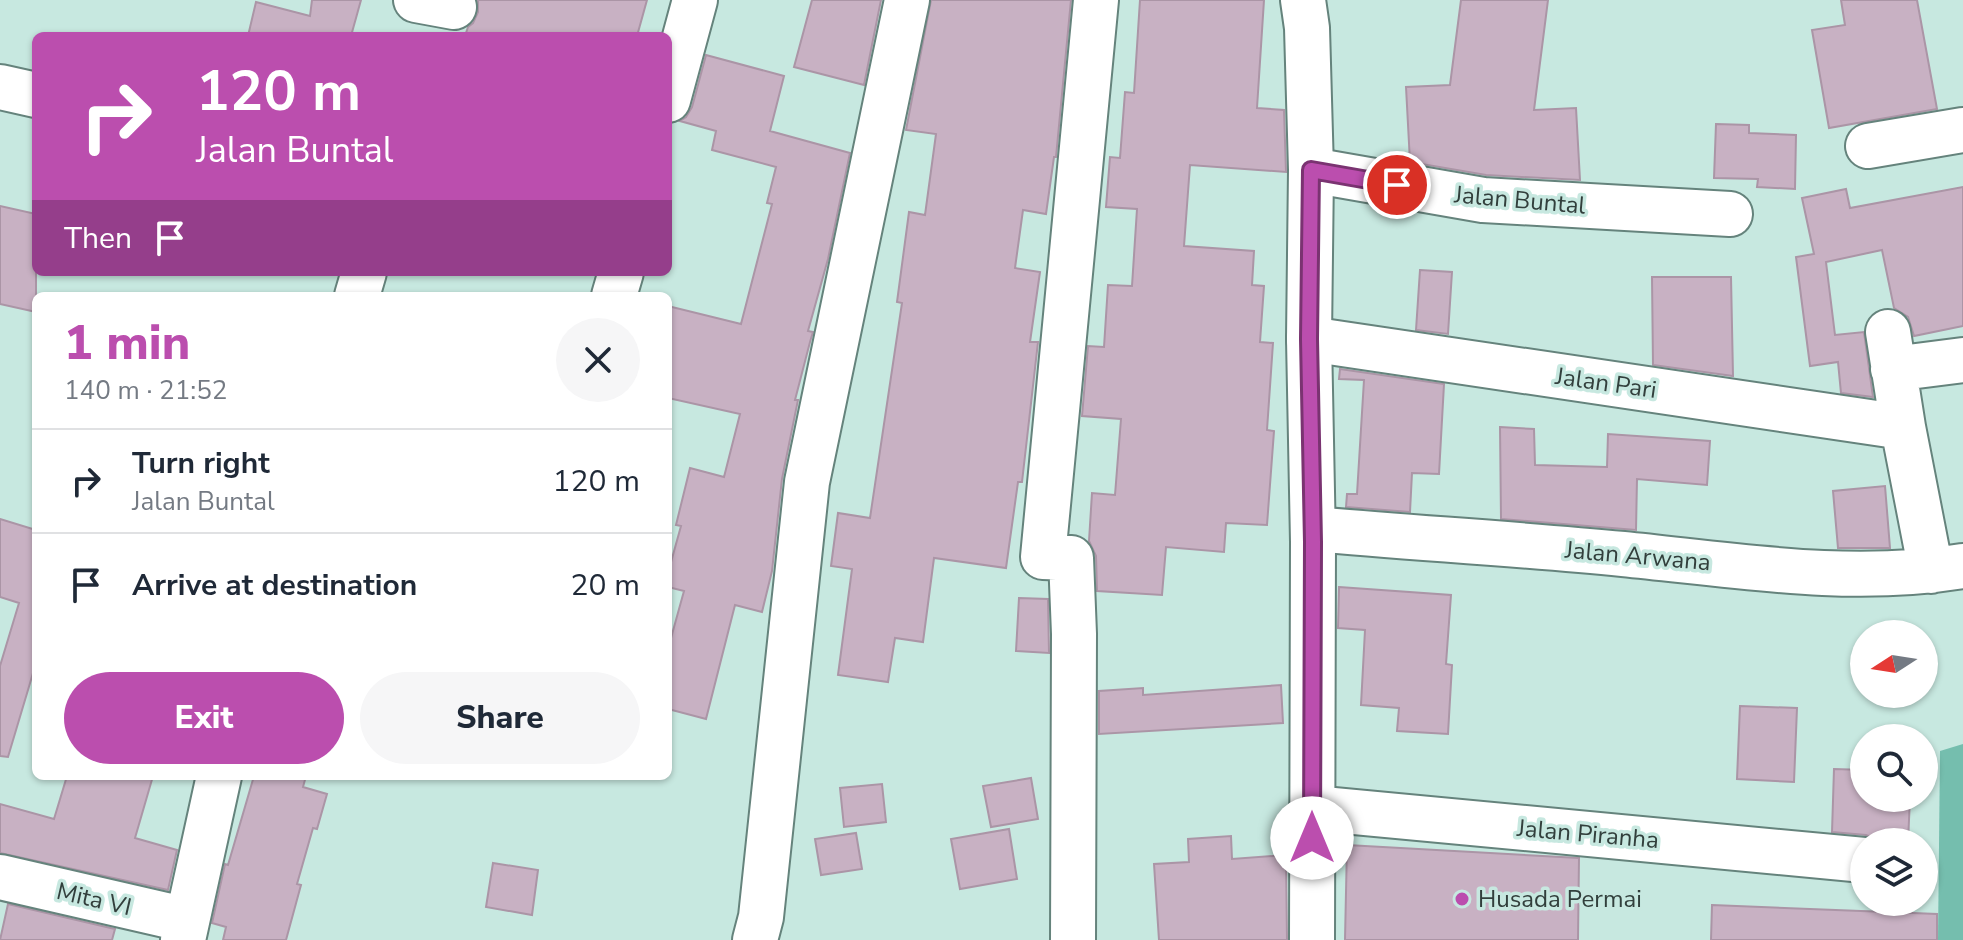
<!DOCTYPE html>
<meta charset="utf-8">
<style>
body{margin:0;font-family:"Nunito Sans",sans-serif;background:#f6f6f7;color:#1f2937;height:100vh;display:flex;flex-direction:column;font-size:30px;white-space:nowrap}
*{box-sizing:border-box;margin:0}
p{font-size:26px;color:#747a83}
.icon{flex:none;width:44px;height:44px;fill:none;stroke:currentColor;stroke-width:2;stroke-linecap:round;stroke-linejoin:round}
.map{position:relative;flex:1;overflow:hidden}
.panel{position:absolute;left:32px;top:292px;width:640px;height:488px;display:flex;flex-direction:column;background:#fff;border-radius:12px;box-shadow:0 2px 6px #0004}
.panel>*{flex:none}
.guide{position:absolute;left:32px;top:32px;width:640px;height:244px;border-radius:12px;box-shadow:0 2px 6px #0004;background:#bb4eae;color:#fff;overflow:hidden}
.needle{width:52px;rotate:258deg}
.buttons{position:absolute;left:1850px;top:620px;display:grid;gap:16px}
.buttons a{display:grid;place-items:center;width:88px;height:88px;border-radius:50%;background:#fff;box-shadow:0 2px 6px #0004;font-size:40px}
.pin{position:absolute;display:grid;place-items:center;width:68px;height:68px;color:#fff;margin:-34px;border:4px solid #fff;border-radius:50%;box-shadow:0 2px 8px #0007}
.me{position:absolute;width:88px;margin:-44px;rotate:0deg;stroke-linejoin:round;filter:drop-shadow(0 0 6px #0008)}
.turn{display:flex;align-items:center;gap:28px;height:168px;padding:0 32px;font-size:36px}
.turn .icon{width:104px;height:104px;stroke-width:2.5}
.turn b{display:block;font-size:56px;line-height:68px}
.then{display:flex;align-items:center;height:76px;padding:0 32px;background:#0003;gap:16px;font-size:30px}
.round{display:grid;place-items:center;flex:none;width:84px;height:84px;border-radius:42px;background:#f6f6f7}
.overview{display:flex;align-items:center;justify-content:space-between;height:136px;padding:0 32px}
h1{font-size:48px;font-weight:800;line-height:60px;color:#bb4eae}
.button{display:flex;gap:16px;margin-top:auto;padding:16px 32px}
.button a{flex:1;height:92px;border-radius:48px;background:#bb4eae;color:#fff;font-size:32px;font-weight:800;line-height:92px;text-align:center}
.button a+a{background:#f6f6f7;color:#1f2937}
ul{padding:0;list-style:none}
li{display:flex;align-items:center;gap:24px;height:104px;padding:0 32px;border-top:2px solid #e0e1e3}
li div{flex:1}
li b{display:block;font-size:30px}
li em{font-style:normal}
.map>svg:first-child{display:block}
.forest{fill:#75beae}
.building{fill:#c8b1c3;stroke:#ab95a6;stroke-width:2}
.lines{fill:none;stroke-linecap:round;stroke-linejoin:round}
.street-casing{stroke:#65837c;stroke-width:48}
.secondary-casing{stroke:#65837c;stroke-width:48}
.street{stroke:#fff;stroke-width:44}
.secondary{stroke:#fff;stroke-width:44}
.route-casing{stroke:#7a3371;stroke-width:20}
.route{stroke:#bb4eae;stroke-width:14}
.poi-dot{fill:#bb4eae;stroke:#c7e8e0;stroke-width:3}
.labels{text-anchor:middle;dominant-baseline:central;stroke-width:7;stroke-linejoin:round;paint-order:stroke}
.street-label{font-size:24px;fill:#323f3c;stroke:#c7e8e0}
.poi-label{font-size:24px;fill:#323f3c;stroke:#c7e8e0;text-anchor:start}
</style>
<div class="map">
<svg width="1963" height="940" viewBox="0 0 1963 940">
<rect width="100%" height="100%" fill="#c7e8e0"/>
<path class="forest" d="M1963 744V940H1938L1940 751Z"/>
<path class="building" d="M312 0H361L351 36H248L256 2 310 16Z
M478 0H647L637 36H465L468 27 473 23 478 12Z
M812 0H881L864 85 794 67Z
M931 0H1071L1056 157H1054L1046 214 1023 210 1015 268 1040 272 1030 342H1038L1022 482H1018L1006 568 934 558 923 642 895 638 888 682 838 675 852 569 831 566 838 513 870 518 902 303 897 302 909 212 925 215 936 134 906 130Z
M1140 0H1264L1257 108 1284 110 1286 172 1190 165 1184 246 1254 251 1252 285 1264 286 1260 342 1273 343 1267 430 1274 431 1267 525 1226 523 1224 552 1166 547 1162 595 1097 591 1096 556 1089 541 1092 493 1115 495 1121 419 1082 416 1088 346 1104 347 1108 285 1132 286 1137 209 1106 207 1110 157 1120 158 1125 92 1134 93Z
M1461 0H1548L1534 110 1576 108 1580 180 1486 175 1410 162 1406 87 1450 85Z
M1841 0H1917L1937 109 1829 128 1812 30 1845 25Z
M706 55 784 76 770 131 850 153 828 259 808 331 813 332 810 342 795 400H798L782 479 772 571 762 612 735 605 706 719 668 709V649L684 591 668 587V573L681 526 676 525 690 468 724 477 740 414 668 398V306L741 324 772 204 767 203 776 167 712 150 716 131 680 121 686 117 692 107Z
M1716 124 1749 125V133L1796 135 1795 189 1757 187 1758 179 1714 178Z
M1963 187V326L1914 336 1908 317 1894 308 1882 250 1826 262 1835 335 1864 332 1873 397 1841 393 1838 362 1810 366 1796 257 1814 254 1802 198 1846 189 1850 208Z
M0 206 36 214V312L0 304Z
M1420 270 1452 272 1448 334 1416 330Z
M1652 277H1731L1733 376 1653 365Z
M1340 369 1444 384 1439 474 1412 473 1410 512 1346 507 1347 494H1357L1364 380 1339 379Z
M1500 427 1534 429 1535 465 1607 467 1608 434 1710 441 1707 485 1637 479 1636 530 1501 519Z
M1885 486 1890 548H1838L1833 491Z
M0 519 36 530V663L8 757 0 756V666L19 603 0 597Z
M1339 587 1451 595 1446 664 1452 665 1448 734 1397 731 1399 708 1361 705 1365 630 1338 628Z
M1019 598 1048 599 1049 653 1016 651Z
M1281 685 1283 723 1099 734V691L1143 688V695Z
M1740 706 1797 708 1794 782 1737 779Z
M1834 769 1864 770V798H1910L1908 842H1881L1866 835 1832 832Z
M67 776H153L135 838 177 850 168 890 0 853V804L54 819Z
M254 776H306L303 787 327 794 317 829 313 828 297 884 301 885 286 940H223L226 927 212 923 225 864 228 865Z
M1031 778 1038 819 991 827 983 786Z
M882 784 886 822 844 827 840 788Z
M1009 829 1017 879 960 889 951 839Z
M856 833 862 869 821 875 815 839Z
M1231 836 1232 859 1286 855 1287 940H1159L1154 864 1189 862 1188 839Z
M1347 845 1579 858 1578 940H1345Z
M493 863 538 870 532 915 486 907Z
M8 904 115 929 112 940H0Z
M1712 905 1937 914V940H1711Z"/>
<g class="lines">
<defs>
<path id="street" d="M416 0 454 7
M0 87 36 95
M668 100 695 0
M1868 146 1963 130
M1311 170 1483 200 1730 214
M357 296 364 272
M614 296 621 272
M1888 332 1903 427 1931 571
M1309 339 1903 427
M1893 369 1963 360
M1313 529C1416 538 1520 544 1623 554 1734 565 1851 585 1963 566
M1312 808 1864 860
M0 877 187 920
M183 940 219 776
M755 940 761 917 807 482 907 0
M1073 940 1074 634 1071 558 1043 557 1096 0"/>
<path id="secondary" d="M1303 0 1307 28 1311 170 1309 339 1313 542 1312 940"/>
</defs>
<use href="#street" class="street-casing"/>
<use href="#secondary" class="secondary-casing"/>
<use href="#street" class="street"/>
<use href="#secondary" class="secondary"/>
</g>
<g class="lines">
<defs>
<path id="route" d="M1312 838 1313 542 1309 339 1311 170 1397 185"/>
</defs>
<use href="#route" class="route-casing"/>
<use href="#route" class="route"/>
</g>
<circle class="poi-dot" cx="1462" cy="899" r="8"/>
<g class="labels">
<g class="street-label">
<text transform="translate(1520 200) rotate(5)">Jalan Buntal</text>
<text transform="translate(1606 383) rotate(8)">Jalan Pari</text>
<text transform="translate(1638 556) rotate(5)">Jalan Arwana</text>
<text transform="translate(1588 834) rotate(5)">Jalan Piranha</text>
<text transform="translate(94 899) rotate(13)">Mita VI</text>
</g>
<g class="poi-label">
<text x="1478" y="899">Husada Permai</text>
</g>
</g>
</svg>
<div class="buttons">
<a><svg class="needle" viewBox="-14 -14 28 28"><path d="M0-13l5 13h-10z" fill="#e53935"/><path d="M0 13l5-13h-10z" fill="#747a83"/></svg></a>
<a><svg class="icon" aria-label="search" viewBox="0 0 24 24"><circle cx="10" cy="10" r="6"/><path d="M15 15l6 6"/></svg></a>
<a><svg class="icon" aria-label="layers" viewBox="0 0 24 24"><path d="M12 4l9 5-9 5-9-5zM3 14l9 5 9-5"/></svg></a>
</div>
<div class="pin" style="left:1397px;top:185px;background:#d93025"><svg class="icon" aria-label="arrive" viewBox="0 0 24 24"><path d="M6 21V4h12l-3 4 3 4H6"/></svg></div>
<svg class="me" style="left:1312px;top:838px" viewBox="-20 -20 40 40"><circle r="19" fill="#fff"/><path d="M0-13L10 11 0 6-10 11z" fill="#bb4eae"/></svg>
<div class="guide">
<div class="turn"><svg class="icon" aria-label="right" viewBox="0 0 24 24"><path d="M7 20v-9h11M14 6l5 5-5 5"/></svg><div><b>120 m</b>Jalan Buntal</div></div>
<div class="then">Then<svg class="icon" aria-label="arrive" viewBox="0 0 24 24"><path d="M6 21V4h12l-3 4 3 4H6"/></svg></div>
</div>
<section class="panel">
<div class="overview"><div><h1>1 min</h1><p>140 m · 21:52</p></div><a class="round"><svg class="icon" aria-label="close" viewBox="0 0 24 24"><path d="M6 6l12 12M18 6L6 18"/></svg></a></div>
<ul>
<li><svg class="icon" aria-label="right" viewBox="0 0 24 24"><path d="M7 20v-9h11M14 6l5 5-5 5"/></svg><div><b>Turn right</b><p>Jalan Buntal</p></div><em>120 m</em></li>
<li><svg class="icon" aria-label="arrive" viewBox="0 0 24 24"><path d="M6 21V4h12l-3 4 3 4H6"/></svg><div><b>Arrive at destination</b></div><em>20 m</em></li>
</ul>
<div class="button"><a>Exit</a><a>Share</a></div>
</section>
</div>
